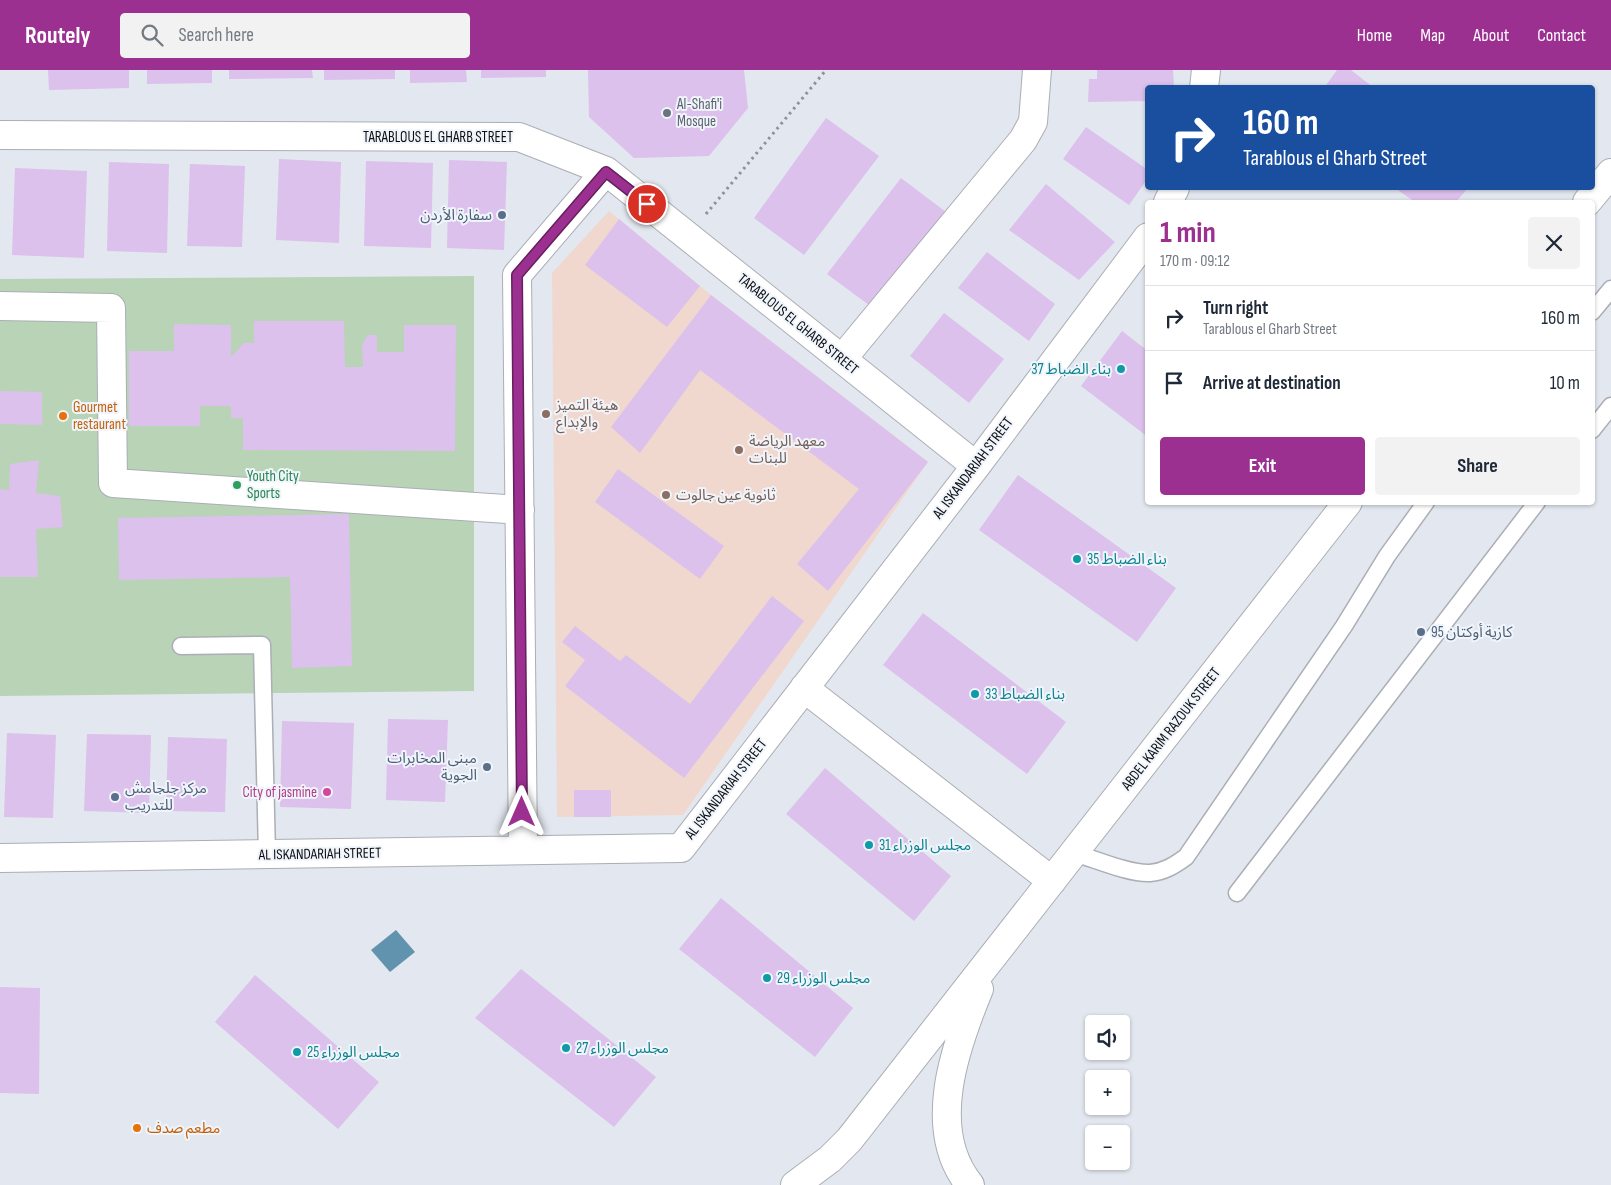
<!DOCTYPE html>
<meta charset="utf-8">
<style>
body{margin:0;font-family:"Sofia Sans Condensed","Noto Sans Arabic",sans-serif;background:#f2f2f3;color:#1f2937;height:100vh;display:flex;flex-direction:column;font-size:19px;white-space:nowrap}
*{box-sizing:border-box;margin:0}
p{font-size:16px;color:#747a83}
.icon{flex:none;width:28px;height:28px;fill:none;stroke:currentColor;stroke-width:2;stroke-linecap:round;stroke-linejoin:round}
.map{position:relative;flex:1;overflow:hidden}
.drawer{position:absolute;left:1145px;top:130px;width:450px;height:305px;display:flex;flex-direction:column;background:#fff;border-radius:5px;box-shadow:0 1px 4px #0004}
.drawer>*{flex:none}
.guide{position:absolute;left:1145px;top:15px;width:450px;height:105px;border-radius:5px;box-shadow:0 1px 4px #0004;background:#1a4fa0;color:#fff;overflow:hidden}
.buttons{position:absolute;left:1085px;top:945px;display:grid;gap:10px}
.buttons a{display:grid;place-items:center;width:45px;height:45px;border-radius:5px;background:#fff;box-shadow:0 1px 4px #0004;font-size:25px}
.pin{position:absolute;display:grid;place-items:center;width:42px;height:42px;color:#fff;margin:-21px;border:2px solid #fff;border-radius:50%;box-shadow:0 1px 5px #0007}
.me{position:absolute;width:55px;margin:-28px;rotate:0deg;stroke-linejoin:round;filter:drop-shadow(0 0 4px #0008)}
.turn{display:flex;align-items:center;gap:18px;height:105px;padding:0 15px;font-size:22px}
.turn .icon{width:65px;height:65px;stroke-width:2.5}
.turn b{display:block;font-size:35px;line-height:42px}
.round{display:grid;place-items:center;flex:none;width:52px;height:52px;border-radius:5px;background:#f2f2f3}
.overview{display:flex;align-items:center;justify-content:space-between;height:85px;padding:0 15px}
h1{font-size:30px;font-weight:700;line-height:38px;color:#9c3091}
.button{display:flex;gap:10px;margin-top:auto;padding:10px 15px}
.button a{flex:1;height:58px;border-radius:5px;background:#9c3091;color:#fff;font-size:20px;font-weight:700;line-height:58px;text-align:center}
.button a+a{background:#f2f2f3;color:#1f2937}
ul{padding:0;list-style:none}
li{display:flex;align-items:center;gap:15px;height:65px;padding:0 15px;border-top:1px solid #e0e1e3}
li div{flex:1}
li b{display:block;font-size:19px}
li em{font-style:normal}
header{display:flex;align-items:center;gap:30px;box-sizing:border-box;height:70px;padding:0 25px;background:#9c3091;color:#fff}
header strong{font-size:24px}
nav{display:flex;gap:28px;margin-inline-start:auto;font-size:18px}
.search{width:350px;height:45px;background:#f2f2f3;display:flex;align-items:center;gap:12px;box-sizing:border-box;padding:0 18px;border-radius:5px;color:#747a83;font-size:19px}
.map>svg:first-child{display:block}
.education{fill:#f0d8ce}
.green{fill:#b8d3b5}
.water{fill:#6293ae}
.building{fill:#dcc1ec}
.lines{fill:none;stroke-linecap:round;stroke-linejoin:round}
.service-casing{stroke:#abaeb5;stroke-width:19}
.minor-casing{stroke:#abaeb5;stroke-width:30}
.path{stroke:#8e9196;stroke-width:3;stroke-dasharray:2.5 4;stroke-linecap:butt}
.service{stroke:#fff;stroke-width:16}
.minor{stroke:#fff;stroke-width:28}
.route-casing{stroke:#651f5e;stroke-width:12}
.route{stroke:#9c3091;stroke-width:9}
.worship-dot{fill:#6b7280;stroke:#f0f5fc;stroke-width:2}
.service-dot{fill:#5c6f8a;stroke:#f0f5fc;stroke-width:2}
.culture-dot{fill:#0f9aa8;stroke:#f0f5fc;stroke-width:2}
.education-dot{fill:#8d6e63;stroke:#f0f5fc;stroke-width:2}
.food-dot{fill:#e8710a;stroke:#f0f5fc;stroke-width:2}
.leisure-dot{fill:#2e9e5b;stroke:#f0f5fc;stroke-width:2}
.hotel-dot{fill:#d1479c;stroke:#f0f5fc;stroke-width:2}
.labels{text-anchor:middle;dominant-baseline:central;stroke-width:4;stroke-linejoin:round;paint-order:stroke}
.worship-label{font-size:15px;fill:#5b616d;stroke:#f0f5fc;text-anchor:start}
.street-label{font-size:15px;fill:#0d0e10;stroke:#f0f5fc}
.service-label{font-size:15px;fill:#4e5e75;stroke:#f0f5fc;text-anchor:end}
.culture-label{font-size:15px;fill:#0d838f;stroke:#f0f5fc;text-anchor:start}
.education-label{font-size:15px;fill:#785e54;stroke:#f0f5fc;text-anchor:start}
.food-label{font-size:15px;fill:#c56008;stroke:#f0f5fc;text-anchor:start}
.leisure-label{font-size:15px;fill:#27864d;stroke:#f0f5fc;text-anchor:start}
.hotel-label{font-size:15px;fill:#b23c85;stroke:#f0f5fc;text-anchor:end}
</style>
<header>
<strong>Routely</strong>
<div class="search"><svg class="icon" aria-label="search" viewBox="0 0 24 24"><circle cx="10" cy="10" r="6"/><path d="M15 15l6 6"/></svg>Search here</div>
<nav><a>Home</a><a>Map</a><a>About</a><a>Contact</a></nav>
</header>
<div class="map">
<svg width="1611" height="1115" viewBox="0 0 1611 1115">
<rect width="100%" height="100%" fill="#e3e7ef"/>
<path class="education" d="M609 141 711 225 928 392 683 745 557 747 552 203Z"/>
<path class="green" d="M474 206V621L0 626V209Z"/>
<path class="water" d="M396 860 415 882 390 902 371 880Z"/>
<path class="building" d="M48 0H129V18L49 20Z
M147 0H212V13L147 14Z
M229 0H312L313 8 229 9Z
M324 0H395V9L324 10Z
M410 0H466L467 12 410 13Z
M481 0H546V7L481 8Z
M588 0H744L748 38 709 86 634 88 589 47Z
M1097 0H1173L1174 18H1148V31L1088 32 1089 9H1097Z
M1337 0H1351L1374 18H1324Z
M826 48 879 86 804 185 754 148Z
M1086 57 1148 100V108L1129 135 1063 89Z
M279 89 341 92 339 173 276 170Z
M449 90 507 92 504 180 447 178Z
M366 91 433 93 431 178 364 176Z
M109 92 169 94 167 183 107 181Z
M190 94 245 96 242 177 187 176Z
M15 98 87 101 84 188 12 185Z
M901 108 950 145 877 241 827 204Z
M1046 114 1115 172 1079 210 1009 160Z
M1395 118H1468L1456 132H1415Z
M619 149 700 216 667 257 585 195Z
M987 182 1055 234 1029 271 958 218Z
M711 225 928 392 828 521 797 494 859 419 700 300 640 383 611 357Z
M944 243 1004 289 969 333 910 286Z
M254 251H344L345 297H363L362 274 368 265H377V282H404V255H456L455 381 243 380V348H231V336H200V356H129V281H174V254L231 255V287L244 273H254Z
M1122 261 1148 281V367L1081 316Z
M0 321 42 322V355L0 354Z
M39 390 36 423 60 426 63 457 36 459 38 507H0V419L9 420 10 394Z
M618 399 724 476 700 509 595 432Z
M1018 405 1176 518 1137 572 979 460Z
M349 444 352 596 292 598 290 507 119 510 118 448Z
M772 526 804 551 684 708 565 616 585 590 562 572 575 556 620 591 626 585 690 634Z
M923 543 1066 652 1027 704 883 595Z
M388 649 448 650 445 732 386 730Z
M282 651 354 653 351 739 280 737Z
M7 663 56 665 53 748 4 747Z
M87 664 151 665 149 743 84 741Z
M168 667 227 669 225 742 166 741Z
M825 698 951 806 914 851 786 744Z
M574 720H611V747H574Z
M721 828 853 938 815 987 679 879Z
M521 899 656 1007 614 1057 475 948Z
M255 905 379 1012 338 1059 215 952Z
M0 917 40 918 39 1024 0 1023Z"/>
<g class="lines">
<defs>
<path id="service" d="M1592 242 1611 219
M1592 360 1611 336
M181 576 262 575 267 785
M1074 783C1095 789 1129 804 1150 803 1164 802 1175 795 1186 787L1344 556 1387 486 1426 432
M1237 823 1537 432"/>
<path id="minor" d="M1204 18 1206 0
M0 65 519 67 606 101 976 396
M1168 132 1175 118
M1587 132 1611 103
M0 236 111 238 113 413 520 440
M842 289 1023 70 1033 52 1037 0
M804 618 1052 811
M523 780 517 205 606 101
M0 788 681 778 976 396 1148 167
M795 1115 830 1089 849 1070 1348 432
M970 1115C925 1060 955 977 979 919"/>
</defs>
<use href="#service" class="service-casing"/>
<use href="#minor" class="minor-casing"/>
<path class="path" d="M706 144 826 0"/>
<use href="#service" class="service"/>
<use href="#minor" class="minor"/>
</g>
<g class="lines">
<defs>
<path id="route" d="M522 742 517 205 606 102 647 134"/>
</defs>
<use href="#route" class="route-casing"/>
<use href="#route" class="route"/>
</g>
<circle class="worship-dot" cx="667" cy="43" r="5"/>
<g class="service-dot">
<circle cx="502" cy="145" r="5"/>
<circle cx="1421" cy="562" r="5"/>
<circle cx="487" cy="697" r="5"/>
<circle cx="115" cy="727" r="5"/>
</g>
<g class="culture-dot">
<circle cx="1121" cy="299" r="5"/>
<circle cx="1077" cy="489" r="5"/>
<circle cx="975" cy="624" r="5"/>
<circle cx="869" cy="775" r="5"/>
<circle cx="767" cy="908" r="5"/>
<circle cx="566" cy="978" r="5"/>
<circle cx="297" cy="982" r="5"/>
</g>
<g class="education-dot">
<circle cx="546" cy="344" r="5"/>
<circle cx="739" cy="380" r="5"/>
<circle cx="666" cy="425" r="5"/>
</g>
<g class="food-dot">
<circle cx="63" cy="346" r="5"/>
<circle cx="137" cy="1058" r="5"/>
</g>
<circle class="leisure-dot" cx="237" cy="415" r="5"/>
<circle class="hotel-dot" cx="327" cy="722" r="5"/>
<g class="labels">
<g class="worship-label">
<text x="677" y="34">Al-Shafi'i<tspan x="677" dy="17">Mosque</tspan></text>
</g>
<g class="street-label">
<text x="438" y="67">TARABLOUS EL GHARB STREET</text>
<text transform="translate(798 254) rotate(39)">TARABLOUS EL GHARB STREET</text>
<text transform="translate(973 398) rotate(-53)">AL ISKANDARIAH STREET</text>
<text transform="translate(1171 659) rotate(-52)">ABDEL KARIM RAZOUK STREET</text>
<text transform="translate(726 719) rotate(-52)">AL ISKANDARIAH STREET</text>
<text transform="translate(320 784) rotate(-1)">AL ISKANDARIAH STREET</text>
</g>
<g class="service-label">
<text x="492" y="145">سفارة الأردن</text>
<text x="1431" y="562" text-anchor="start">كازية أوكتان 95</text>
<text x="477" y="688">مبنى المخابرات<tspan x="477" dy="17">الجوية</tspan></text>
<text x="125" y="718" text-anchor="start">مركز جلجامش<tspan x="125" dy="17">للتدريب</tspan></text>
</g>
<g class="culture-label">
<text x="1111" y="299" text-anchor="end">بناء الضباط 37</text>
<text x="1087" y="489">بناء الضباط 35</text>
<text x="985" y="624">بناء الضباط 33</text>
<text x="879" y="775">مجلس الوزراء 31</text>
<text x="777" y="908">مجلس الوزراء 29</text>
<text x="576" y="978">مجلس الوزراء 27</text>
<text x="307" y="982">مجلس الوزراء 25</text>
</g>
<g class="education-label">
<text x="556" y="335">هيئة التميز<tspan x="556" dy="17">والإبداع</tspan></text>
<text x="749" y="371">معهد الرياضة<tspan x="749" dy="17">للبنات</tspan></text>
<text x="676" y="425">ثانوية عين جالوت</text>
</g>
<g class="food-label">
<text x="73" y="337">Gourmet<tspan x="73" dy="17">restaurant</tspan></text>
<text x="147" y="1058">مطعم صدف</text>
</g>
<g class="leisure-label">
<text x="247" y="406">Youth City<tspan x="247" dy="17">Sports</tspan></text>
</g>
<g class="hotel-label">
<text x="317" y="722">City of jasmine</text>
</g>
</g>
</svg>
<div class="buttons">
<a><svg class="icon" aria-label="sound" viewBox="0 0 24 24"><path d="M4 9h4l5-4v14l-5-4H4zM17 9q2 3 0 6"/></svg></a>
<a>+</a>
<a>−</a>
</div>
<div class="pin" style="left:647px;top:134px;background:#d93025"><svg class="icon" aria-label="arrive" viewBox="0 0 24 24"><path d="M6 21V4h12l-3 4 3 4H6"/></svg></div>
<svg class="me" style="left:522px;top:742px" viewBox="-20 -20 40 40"><path d="M0-17L14 15 0 8-14 15z" fill="#9c3091" stroke="#fff" stroke-width="4"/></svg>
<div class="guide">
<div class="turn"><svg class="icon" aria-label="right" viewBox="0 0 24 24"><path d="M7 20v-9h11M14 6l5 5-5 5"/></svg><div><b>160 m</b>Tarablous el Gharb Street</div></div>
</div>
<section class="drawer">
<div class="overview"><div><h1>1 min</h1><p>170 m · 09:12</p></div><a class="round"><svg class="icon" aria-label="close" viewBox="0 0 24 24"><path d="M6 6l12 12M18 6L6 18"/></svg></a></div>
<ul>
<li><svg class="icon" aria-label="right" viewBox="0 0 24 24"><path d="M7 20v-9h11M14 6l5 5-5 5"/></svg><div><b>Turn right</b><p>Tarablous el Gharb Street</p></div><em>160 m</em></li>
<li><svg class="icon" aria-label="arrive" viewBox="0 0 24 24"><path d="M6 21V4h12l-3 4 3 4H6"/></svg><div><b>Arrive at destination</b></div><em>10 m</em></li>
</ul>
<div class="button"><a>Exit</a><a>Share</a></div>
</section>
</div>
